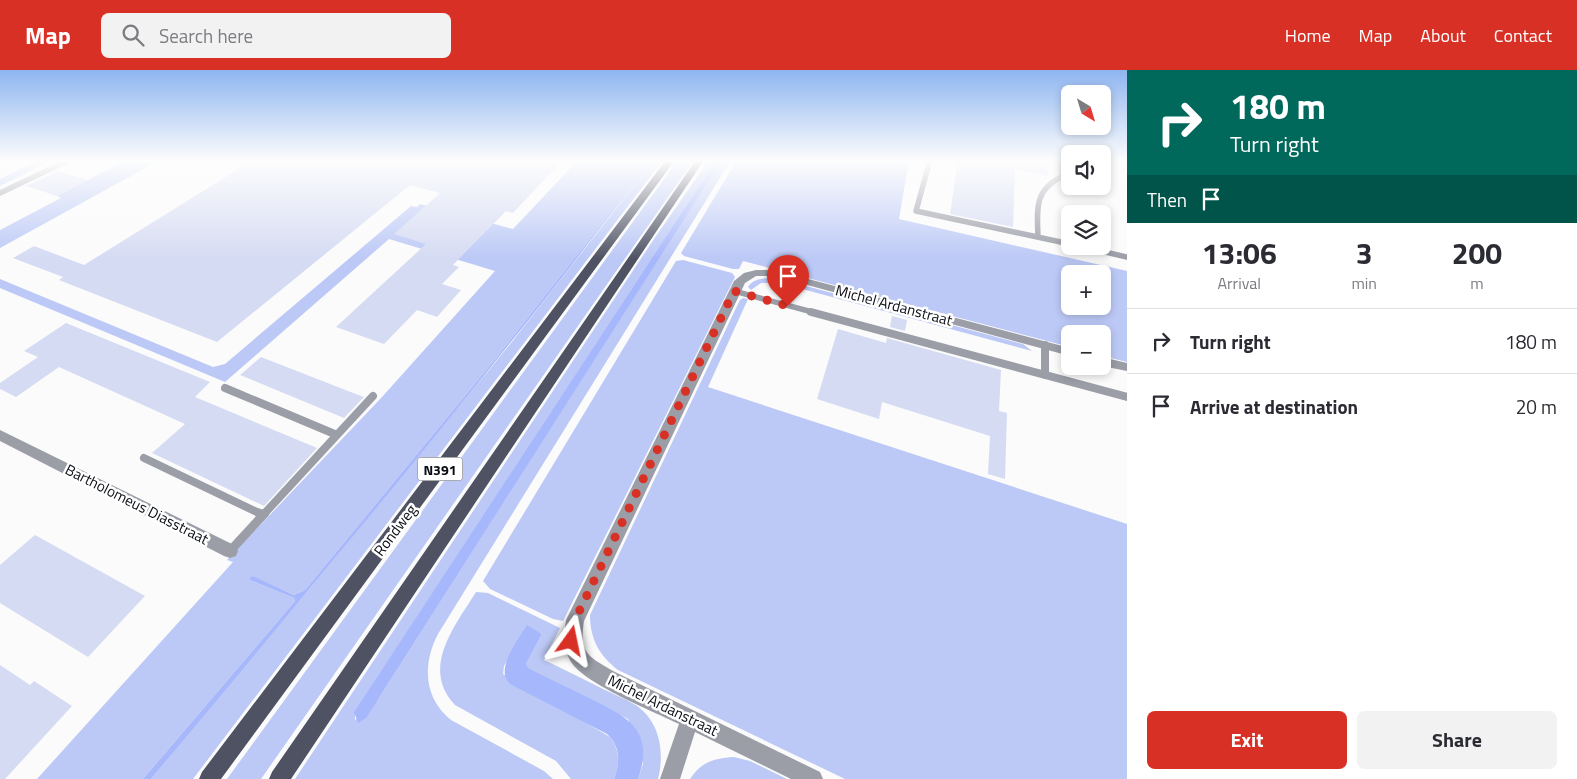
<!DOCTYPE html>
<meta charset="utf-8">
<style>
body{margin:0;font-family:"Titillium Web",sans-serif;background:#f2f2f3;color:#2b2b33;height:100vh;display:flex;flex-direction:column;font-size:19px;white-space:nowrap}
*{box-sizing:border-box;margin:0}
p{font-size:16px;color:#7c7c81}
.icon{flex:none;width:28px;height:28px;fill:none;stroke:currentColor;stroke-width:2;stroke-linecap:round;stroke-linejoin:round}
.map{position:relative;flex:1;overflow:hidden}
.panel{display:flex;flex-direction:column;background:#fff;width:450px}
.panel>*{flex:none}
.guide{background:#00695c;color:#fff;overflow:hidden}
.needle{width:32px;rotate:142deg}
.buttons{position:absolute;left:1061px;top:15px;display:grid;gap:10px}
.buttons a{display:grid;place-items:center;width:50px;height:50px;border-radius:8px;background:#fff;box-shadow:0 2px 8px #0003;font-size:25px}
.pin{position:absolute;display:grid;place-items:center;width:42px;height:42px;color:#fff;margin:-51px -21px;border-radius:50% 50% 50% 0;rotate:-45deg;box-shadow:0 0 5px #0007}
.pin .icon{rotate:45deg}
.me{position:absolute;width:55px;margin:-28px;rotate:12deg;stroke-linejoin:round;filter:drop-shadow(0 0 4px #0008)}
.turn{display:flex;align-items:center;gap:18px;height:105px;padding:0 20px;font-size:22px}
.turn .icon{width:65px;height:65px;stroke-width:2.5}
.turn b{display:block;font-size:35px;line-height:42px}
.then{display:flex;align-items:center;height:48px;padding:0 20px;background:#0003;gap:10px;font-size:19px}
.eta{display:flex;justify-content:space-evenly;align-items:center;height:85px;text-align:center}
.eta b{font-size:30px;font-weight:700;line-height:35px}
.cta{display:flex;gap:10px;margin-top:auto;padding:10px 20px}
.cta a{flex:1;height:58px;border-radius:8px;background:#d93025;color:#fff;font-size:20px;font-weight:700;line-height:58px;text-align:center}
.cta a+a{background:#f2f2f3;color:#2b2b33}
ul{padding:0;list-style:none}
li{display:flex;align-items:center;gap:15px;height:65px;padding:0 20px;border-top:1px solid #e1e1e2}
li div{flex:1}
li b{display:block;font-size:19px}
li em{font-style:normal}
header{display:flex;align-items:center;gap:30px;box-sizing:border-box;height:70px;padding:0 25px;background:#d93025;color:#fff}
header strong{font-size:24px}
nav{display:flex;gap:28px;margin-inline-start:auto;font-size:18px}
.search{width:350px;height:45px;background:#f2f2f3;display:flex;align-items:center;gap:12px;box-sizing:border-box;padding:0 18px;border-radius:8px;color:#7c7c81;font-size:19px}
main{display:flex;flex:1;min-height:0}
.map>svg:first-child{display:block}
.green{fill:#bcc9f6;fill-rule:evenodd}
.water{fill:#a7b7fb}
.building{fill:#d5dbf3}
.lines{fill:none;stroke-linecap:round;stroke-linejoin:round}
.service-far2{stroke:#9b9da7;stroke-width:5.5}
.service-far1{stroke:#9b9da7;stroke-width:8}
.service{stroke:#9b9da7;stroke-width:9}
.minor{fill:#9b9da7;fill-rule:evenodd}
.primary{fill:#4e5263;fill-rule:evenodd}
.route{stroke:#d93025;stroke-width:9;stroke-dasharray:0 16.2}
.labels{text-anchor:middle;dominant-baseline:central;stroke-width:5;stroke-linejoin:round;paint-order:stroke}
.shield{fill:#fff;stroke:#54555a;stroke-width:1}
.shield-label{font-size:14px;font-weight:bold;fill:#0a0c14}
.street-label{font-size:15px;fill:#0a0c14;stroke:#fff}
</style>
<header>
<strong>Map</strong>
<div class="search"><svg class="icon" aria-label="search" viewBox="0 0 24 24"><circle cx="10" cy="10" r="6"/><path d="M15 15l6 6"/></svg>Search here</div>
<nav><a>Home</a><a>Map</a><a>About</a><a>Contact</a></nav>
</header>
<main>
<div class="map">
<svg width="1127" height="709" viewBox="0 0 1127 709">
<rect width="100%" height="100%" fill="#fbfbfb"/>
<path class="green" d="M39 90H52L0 116V109Z
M126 90H160L0 178V160L61 128 57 126Z
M578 90H652L497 287 305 520 294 525 252 506 250 510 294 528 295 531 143 709H37L233 492 227 490 382 327 495 201 389 169 225 312 0 218V209L213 297 225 294 411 136 417 137 420 134 513 159Z
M654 90H663L193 709H151L249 590 311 517 511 273Z
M678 90H694L261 709H227Z
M709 90H716L355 641V650L379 628 717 97 722 90H731L438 564C422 595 424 628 451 650L544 701 553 709H295L656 166Z
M737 90H909L899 149 1127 201V292L1103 286 1102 264H1070V277L743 191 739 199H733L684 186 681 183ZM1070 204H1102V236H1070Z
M683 190 732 203 735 207 563 551 553 549 490 519 483 511 676 191Z
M776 208 1023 274 1032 281 780 213H761L751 220 748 217C753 208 765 208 776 208Z
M743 228 748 229 708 317 1127 454V709H845L618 600C599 585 590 569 590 545L736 238 740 230Z
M476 522 488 523 560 558 544 590C564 599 583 609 603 619 613 624 624 628 634 634 660 650 665 682 658 709H638L643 694 628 649 527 598 526 594 542 564 527 556 504 596 503 604 610 667C620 680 620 694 614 709H571L556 691 455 635C420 598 455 556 476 522Z
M734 687 750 691 787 709H690C701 692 715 688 734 687Z"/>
<path class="water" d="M652 90H654C605 150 559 213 510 273 393 420 272 564 151 709H143L295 531 294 528 250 510V507L253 506 294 525 305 520 497 287Z
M716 90H722L379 628 366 648 358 653 354 642Z
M527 555 542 564 526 594 528 598C547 608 567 617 587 627 625 646 656 658 638 709H614C620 693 621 677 607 664L510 614C494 600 518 570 527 555Z"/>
<path class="building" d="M253 90H563L513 143 506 141 453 195 459 197 442 214 461 220 437 247 417 240 384 274 336 257 426 174 394 164 440 123 410 115 217 272 59 210 63 207 13 188 34 176 84 195Z
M958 90H1048V106L1015 99 1013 157 950 144Z
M58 101 88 110 57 126 26 116Z
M892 246 907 250 905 261 890 257Z
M66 253 210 312 195 327 317 378 264 436 152 383 185 354 59 297 16 327 0 319V313L38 287 24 281Z
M838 259 886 273 887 268 1001 300 999 341 1007 343 1005 409 988 404 990 366 882 332 879 349 817 329Z
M261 287 348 321 364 327 344 348 240 305Z
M35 465 145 526 88 587 0 533V495Z
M0 595 30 615 34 611 72 636 5 709H0Z"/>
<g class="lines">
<path class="service-far2" d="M930 90 916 141 1070 174
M0 123 69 90
M1038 167C1037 138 1034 120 1063 106L1060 90
M1079 176 1127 187
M734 221 816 243"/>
<path class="service-far1" d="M811 242 1127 327
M1045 275V305
M225 318 337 365
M144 388 261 444
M264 444 373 326"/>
<path class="service" d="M259 443 263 445
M230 481 265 443"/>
<path class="minor" d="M756 200H774L1070 278V286L774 206H756L745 213 584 551C579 584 588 586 615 602L820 702 823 709H791L695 662 680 709H660L679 654C653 641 585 614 571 592 563 578 564 565 566 550L734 211 744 203Z
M1102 287 1127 293V301L1102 296Z
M0 360 236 476 238 481 236 486 230 488 224 486 0 371Z"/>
<path class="primary" d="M666 90H675L221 709H199L202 702Z
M696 90H704L291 709H269L272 702Z"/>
</g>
<linearGradient id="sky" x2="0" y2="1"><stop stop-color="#8eb5f0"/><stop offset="0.48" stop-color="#fdfdfd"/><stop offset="1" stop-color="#fdfdfd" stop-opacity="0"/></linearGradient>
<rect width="1127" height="189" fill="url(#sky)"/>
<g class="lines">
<path class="route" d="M571 571 575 550 734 221 788 236"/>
</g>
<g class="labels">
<rect class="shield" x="417.5" y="387.5" width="45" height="23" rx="4"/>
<g class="shield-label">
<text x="440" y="399">N391</text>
</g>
<g class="street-label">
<text transform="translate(894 235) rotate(15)">Michel Ardanstraat</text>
<text transform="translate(137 434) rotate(27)">Bartholomeus Diasstraat</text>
<text transform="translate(395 460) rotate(-53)">Rondweg</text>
<text transform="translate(663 635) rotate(26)">Michel Ardanstraat</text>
</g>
</g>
</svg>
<div class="buttons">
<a><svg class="needle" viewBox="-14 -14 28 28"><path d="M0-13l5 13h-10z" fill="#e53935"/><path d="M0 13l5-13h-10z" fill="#7c7c81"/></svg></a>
<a><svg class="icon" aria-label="sound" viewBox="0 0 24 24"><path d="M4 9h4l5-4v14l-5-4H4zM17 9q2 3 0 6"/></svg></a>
<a><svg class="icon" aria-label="layers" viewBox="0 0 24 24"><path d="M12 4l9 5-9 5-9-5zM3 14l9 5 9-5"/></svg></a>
<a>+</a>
<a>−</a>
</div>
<div class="pin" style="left:788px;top:236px;background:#d93025"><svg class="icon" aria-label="arrive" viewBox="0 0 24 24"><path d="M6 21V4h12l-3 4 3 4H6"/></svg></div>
<svg class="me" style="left:571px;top:571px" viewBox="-20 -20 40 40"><path d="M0-17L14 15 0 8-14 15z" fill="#d93025" stroke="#fff" stroke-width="4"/></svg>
</div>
<section class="panel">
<div class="guide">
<div class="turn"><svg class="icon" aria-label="right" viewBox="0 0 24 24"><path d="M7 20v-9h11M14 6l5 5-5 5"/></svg><div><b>180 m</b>Turn right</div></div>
<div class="then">Then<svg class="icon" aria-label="arrive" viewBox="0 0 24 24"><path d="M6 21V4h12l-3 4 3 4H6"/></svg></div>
</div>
<div class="eta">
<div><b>13:06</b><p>Arrival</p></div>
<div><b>3</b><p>min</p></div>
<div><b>200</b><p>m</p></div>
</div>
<ul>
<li><svg class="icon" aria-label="right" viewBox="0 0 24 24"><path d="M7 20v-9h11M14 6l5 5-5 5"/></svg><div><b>Turn right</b></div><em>180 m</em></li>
<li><svg class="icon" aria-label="arrive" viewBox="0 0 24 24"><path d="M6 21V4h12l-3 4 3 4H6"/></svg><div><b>Arrive at destination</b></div><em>20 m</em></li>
</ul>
<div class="cta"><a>Exit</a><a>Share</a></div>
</section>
</main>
